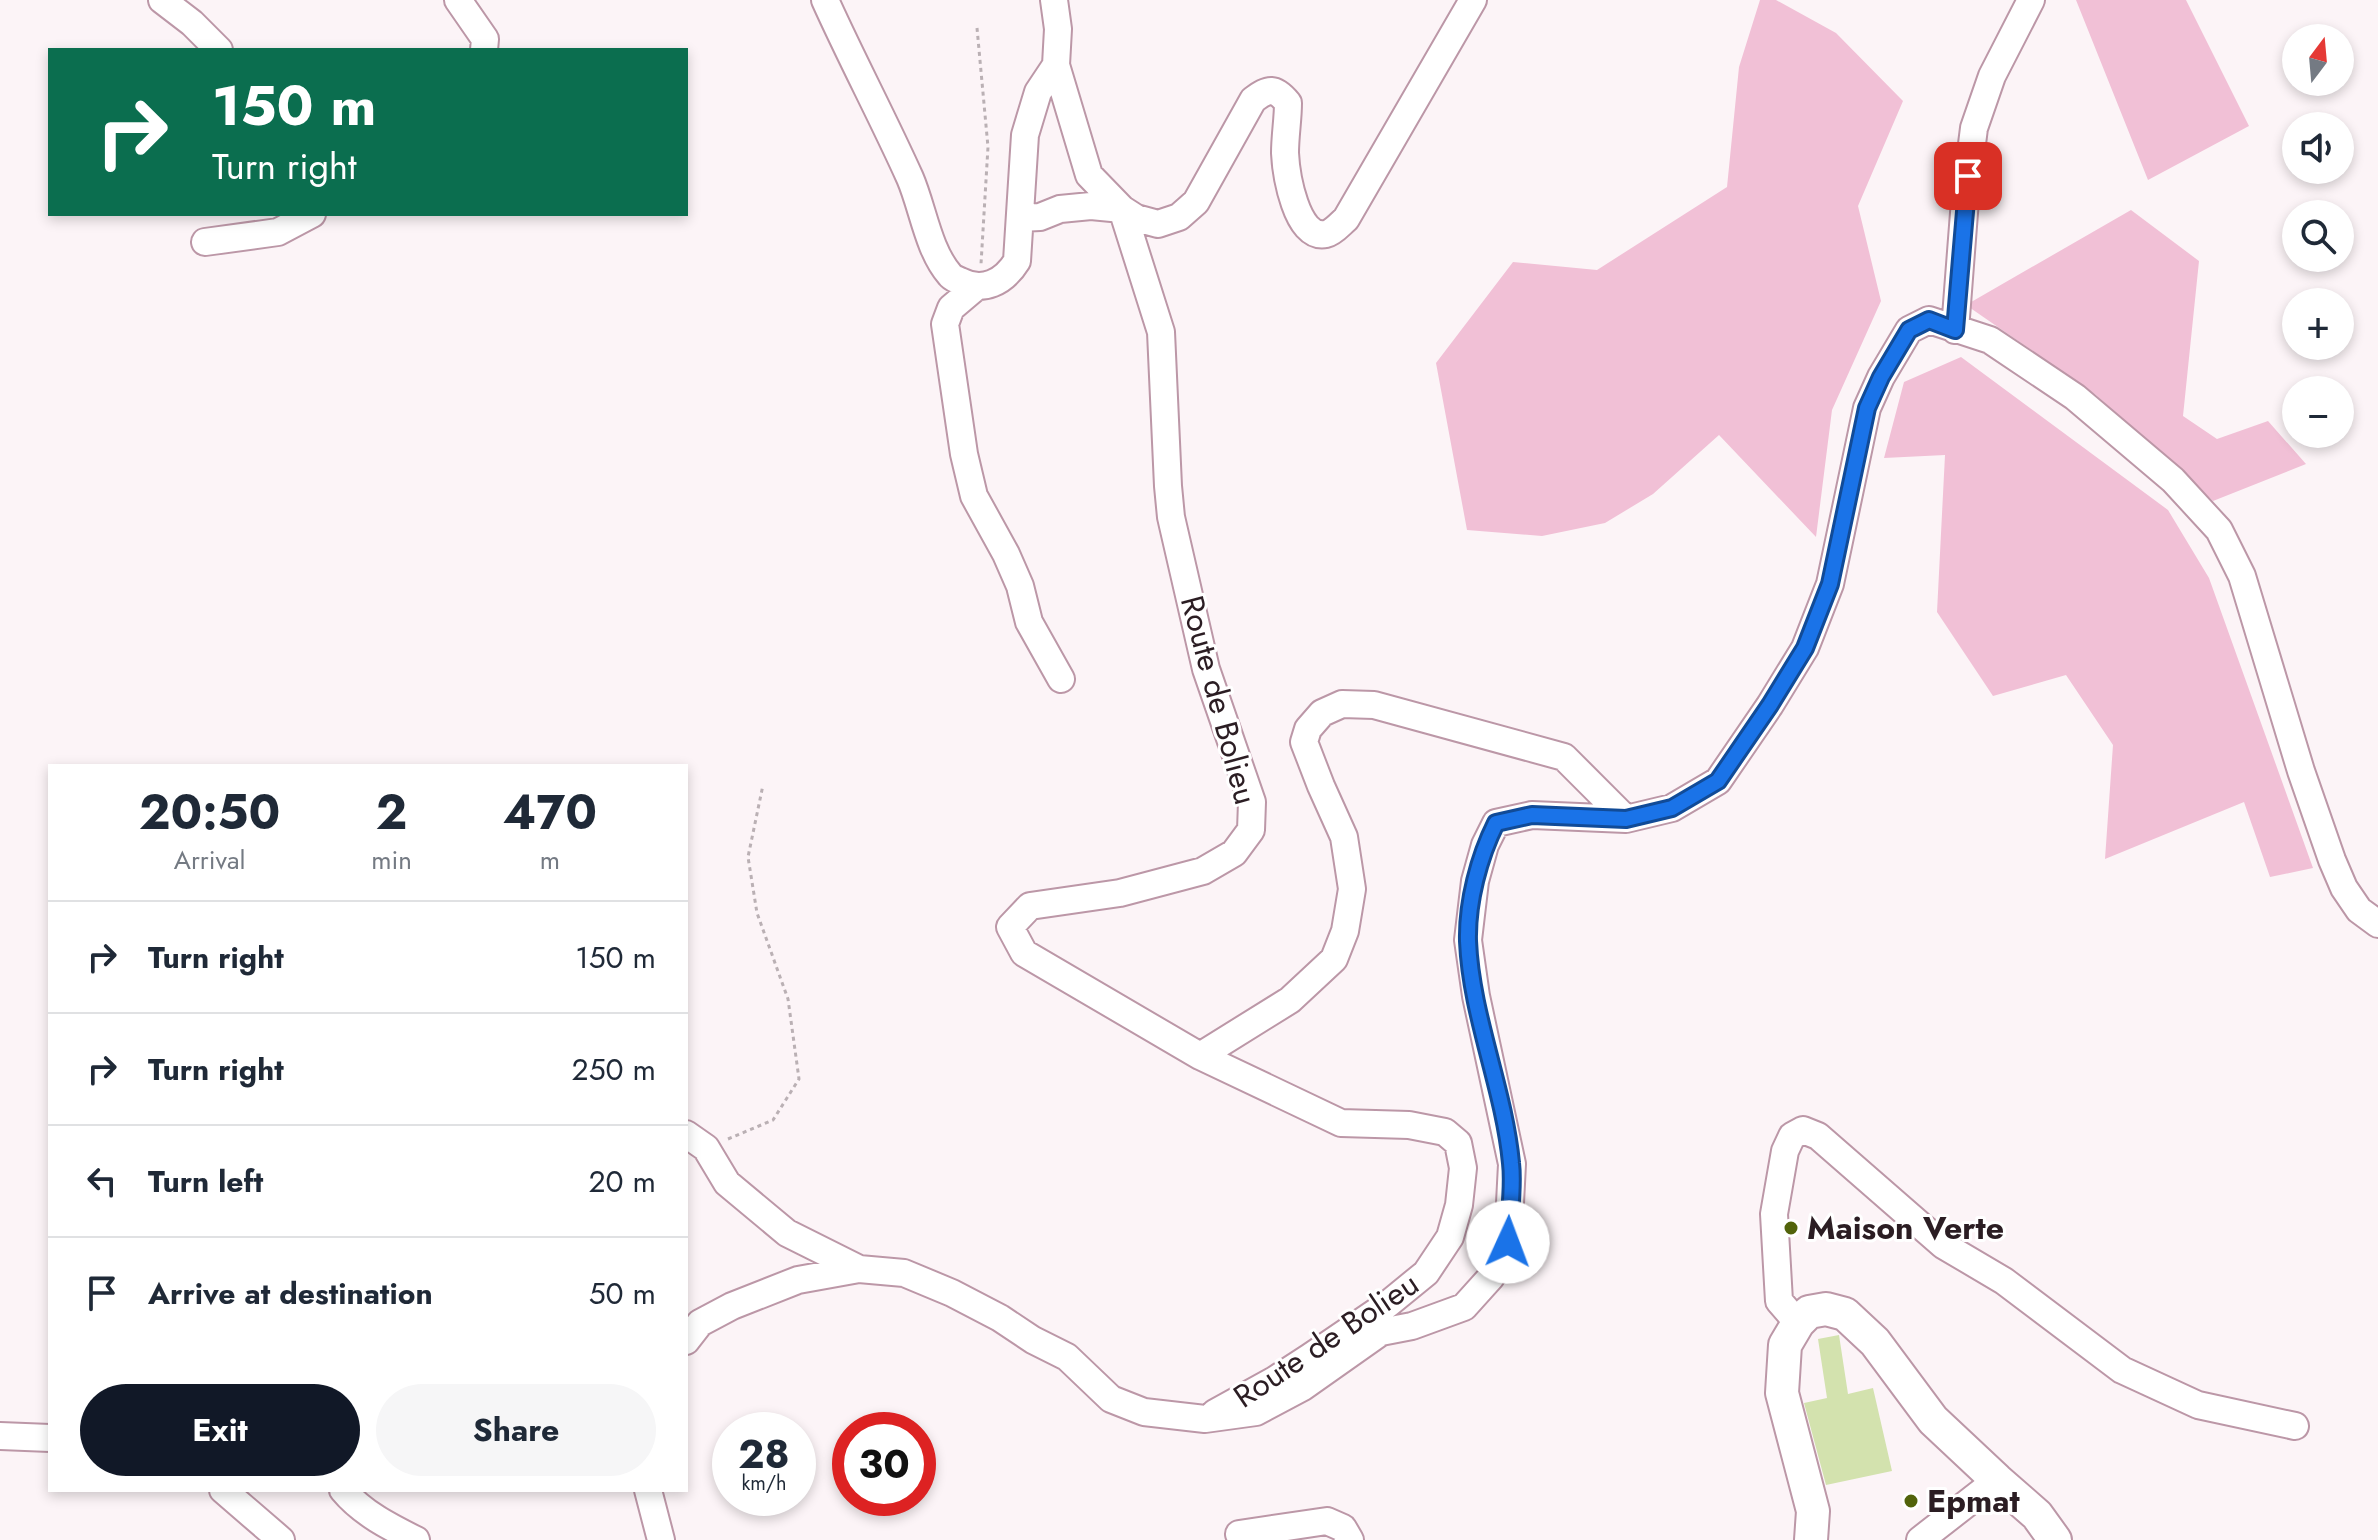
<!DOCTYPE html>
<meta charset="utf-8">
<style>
body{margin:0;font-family:Jost,sans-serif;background:#f6f6f7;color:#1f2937;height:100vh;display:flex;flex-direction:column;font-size:30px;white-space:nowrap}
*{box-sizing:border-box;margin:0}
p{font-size:26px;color:#747a83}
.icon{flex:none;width:44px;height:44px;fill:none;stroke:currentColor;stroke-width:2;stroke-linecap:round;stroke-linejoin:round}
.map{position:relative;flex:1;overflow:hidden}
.details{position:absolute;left:48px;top:764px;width:640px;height:728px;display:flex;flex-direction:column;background:#fff;border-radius:0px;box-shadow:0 4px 12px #0003}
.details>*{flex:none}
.hud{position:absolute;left:48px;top:48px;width:640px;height:168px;border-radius:0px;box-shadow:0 4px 12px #0003;background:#0b6e4f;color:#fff;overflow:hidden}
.needle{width:52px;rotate:16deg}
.buttons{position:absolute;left:2282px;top:24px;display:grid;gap:16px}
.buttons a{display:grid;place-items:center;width:72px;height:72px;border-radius:50%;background:#fff;box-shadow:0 4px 12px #0003;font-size:40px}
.speed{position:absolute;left:712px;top:1412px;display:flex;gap:16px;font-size:40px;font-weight:700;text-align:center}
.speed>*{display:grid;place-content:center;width:104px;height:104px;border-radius:50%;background:#fff;box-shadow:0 4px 12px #0003;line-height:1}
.speed small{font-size:20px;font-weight:400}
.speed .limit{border:12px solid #d22;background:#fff;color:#111}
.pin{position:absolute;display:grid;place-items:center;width:68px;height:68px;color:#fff;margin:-34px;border-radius:16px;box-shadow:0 4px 12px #0006}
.me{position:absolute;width:88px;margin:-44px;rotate:2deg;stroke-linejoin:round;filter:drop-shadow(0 0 6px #0008)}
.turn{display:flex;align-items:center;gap:28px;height:168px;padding:0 32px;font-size:36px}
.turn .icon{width:104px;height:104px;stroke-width:2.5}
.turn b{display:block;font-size:56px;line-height:68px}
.eta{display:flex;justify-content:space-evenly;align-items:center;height:136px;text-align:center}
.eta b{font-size:48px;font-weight:700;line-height:56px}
.primary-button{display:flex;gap:16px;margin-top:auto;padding:16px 32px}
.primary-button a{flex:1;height:92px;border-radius:48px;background:#111827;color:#fff;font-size:32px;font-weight:700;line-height:92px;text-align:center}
.primary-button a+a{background:#f6f6f7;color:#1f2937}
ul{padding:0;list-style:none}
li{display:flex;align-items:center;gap:24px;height:112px;padding:0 32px;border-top:2px solid #e0e1e3}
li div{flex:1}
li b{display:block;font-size:30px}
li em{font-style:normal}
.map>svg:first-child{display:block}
.green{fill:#f1c0d6}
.building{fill:#d3e2ae}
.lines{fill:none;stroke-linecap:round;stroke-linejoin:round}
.minor-casing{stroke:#bc97a7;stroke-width:30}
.major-casing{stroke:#bc97a7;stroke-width:36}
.path{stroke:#bab0b4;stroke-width:3;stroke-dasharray:4 4;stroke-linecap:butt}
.minor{stroke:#fff;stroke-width:26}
.major{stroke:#fff;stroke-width:32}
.route-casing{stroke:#114b97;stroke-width:20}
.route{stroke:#1a73e8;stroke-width:14}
.poi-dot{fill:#52630b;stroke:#fff;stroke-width:3}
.labels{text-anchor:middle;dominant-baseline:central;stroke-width:6;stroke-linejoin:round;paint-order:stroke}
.street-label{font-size:32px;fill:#2b1d23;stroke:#fff}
.poi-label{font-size:32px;font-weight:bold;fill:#2b1d23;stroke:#fff;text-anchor:start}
</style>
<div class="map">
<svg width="2378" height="1540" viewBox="0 0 2378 1540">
<rect width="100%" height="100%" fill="#fcf4f7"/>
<path class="green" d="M1760 0H1776L1836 33 1903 101 1858 206 1881 301 1832 410 1816 537 1719 435 1653 494 1605 523 1542 536 1467 530 1436 363 1513 262 1597 270 1727 187 1739 67Z
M2076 0H2186L2249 126 2148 180Z
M2131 210 2199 261 2183 416 2217 439 2268 421 2306 464 2213 501 2096 395 1966 305Z
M1961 357 2168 510 2209 578 2313 868 2270 877 2244 802 2105 859 2113 745 2066 675 1993 696 1937 612 1945 455 1884 458 1904 382Z"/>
<path class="building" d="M1839 1335 1848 1394 1873 1388 1892 1471 1826 1485 1804 1403 1827 1398 1818 1339Z"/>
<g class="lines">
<defs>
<path id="minor" d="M162 0 192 23 219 50
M458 0 485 39 484 50
M825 0C852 60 883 118 910 178 923 208 928 250 950 275 952 278 956 279 960 281 983 293 1004 282 1017 261L1025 135 1038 92 1056 65
M1054 0 1058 29 1056 65 1089 175 1122 209 1136 218 1158 224 1179 217 1196 202 1253 100C1269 88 1275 87 1288 103 1288 119 1285 136 1285 153 1286 173 1296 240 1326 234 1334 232 1340 224 1346 219L1473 0
M1122 209 1161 332 1168 486 1171 517 1206 669 1252 802 1251 830 1234 853 1203 871 1120 893 1030 906 1010 927 1024 953 1200 1056 1341 1123 1409 1125 1445 1132 1458 1143 1463 1168 1459 1205 1450 1237 1426 1273 1388 1304 1310 1357 1273 1381 1215 1413
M1020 218 1040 217 1060 209 1091 206 1122 209
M205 242 278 232 312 214
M977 286 951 308 945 324 964 454 974 496 1006 554 1020 586 1029 622 1061 679
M1955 330 1965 200 1974 128 1992 76 2031 0
M1200 1056 1290 1000 1334 959 1345 931 1352 889 1344 837 1321 786 1304 742 1308 729 1322 713 1342 704 1374 705 1564 757 1626 819
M686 1134 706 1148 727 1183 787 1233 859 1269
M1798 1323 1779 1301 1774 1214 1785 1151 1792 1136 1803 1130 1818 1136 1943 1245 2004 1281 2122 1370 2198 1405 2295 1426
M686 1341 700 1323 732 1306 798 1280 859 1269 904 1273 952 1293 1000 1318 1033 1340 1067 1357 1111 1399 1144 1412 1205 1419 1256 1412 1303 1387 1381 1332 1412 1326 1464 1307 1491 1277 1508 1242 1512 1164 1476 996 1468 940 1475 881 1485 845 1496 823 1532 815 1626 819 1672 808 1718 781 1770 705 1805 648 1830 584 1867 408 1881 377 1909 330 1929 320 1990 340 2075 397 2173 480 2219 530 2242 576 2301 771 2332 860 2344 888 2359 910 2378 924
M0 1436 50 1438
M223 1490 281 1540
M343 1490C362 1513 390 1527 416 1540
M648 1490 661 1540
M1239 1534 1327 1521 1343 1528 1350 1540
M1920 1540 1997 1480"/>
<path id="major" d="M1811 1540 1813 1511 1782 1393 1785 1345 1798 1323 1809 1312 1826 1309 1845 1314 1875 1342 1933 1420 1997 1480 2037 1515 2055 1540"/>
</defs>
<use href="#minor" class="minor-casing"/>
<use href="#major" class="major-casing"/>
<path class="path" d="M977 28 988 147 981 264
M728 1139 773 1120 799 1079 788 999 757 913 748 857 763 785"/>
<use href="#minor" class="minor"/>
<use href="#major" class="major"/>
</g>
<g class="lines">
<defs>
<path id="route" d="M1508 1242C1509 1216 1514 1188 1511 1163 1504 1088 1471 1016 1468 941 1467 902 1479 857 1496 823L1532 815 1626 819 1672 808 1718 781 1770 705 1805 648 1830 584 1867 408 1881 377 1909 330 1929 320 1955 330 1968 176"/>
</defs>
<use href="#route" class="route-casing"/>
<use href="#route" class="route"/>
</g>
<g class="poi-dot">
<circle cx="1791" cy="1228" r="8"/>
<circle cx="1911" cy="1501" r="8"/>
</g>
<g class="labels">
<g class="street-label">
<text transform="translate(1219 700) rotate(75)">Route de Bolieu</text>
<text transform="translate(1326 1340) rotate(-34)">Route de Bolieu</text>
</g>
<g class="poi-label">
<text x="1807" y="1228">Maison Verte</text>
<text x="1927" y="1501">Epmat</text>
</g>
</g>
</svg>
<div class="buttons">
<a><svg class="needle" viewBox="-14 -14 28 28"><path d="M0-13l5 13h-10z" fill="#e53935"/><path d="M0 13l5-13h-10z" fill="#747a83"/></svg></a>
<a><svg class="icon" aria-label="sound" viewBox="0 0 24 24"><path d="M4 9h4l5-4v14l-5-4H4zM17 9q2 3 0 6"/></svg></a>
<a><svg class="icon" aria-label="search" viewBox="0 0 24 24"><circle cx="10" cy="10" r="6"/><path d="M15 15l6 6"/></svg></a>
<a>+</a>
<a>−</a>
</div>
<div class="speed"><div>28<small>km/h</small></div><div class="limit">30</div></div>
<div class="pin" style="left:1968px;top:176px;background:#d93025"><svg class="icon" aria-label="arrive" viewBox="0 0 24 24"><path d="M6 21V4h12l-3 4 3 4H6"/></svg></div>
<svg class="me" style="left:1508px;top:1242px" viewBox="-20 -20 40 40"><circle r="19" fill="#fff"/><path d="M0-13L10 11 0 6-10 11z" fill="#1a73e8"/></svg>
<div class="hud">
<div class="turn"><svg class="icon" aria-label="right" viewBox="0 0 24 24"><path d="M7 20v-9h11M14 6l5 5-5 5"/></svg><div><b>150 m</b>Turn right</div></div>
</div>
<section class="details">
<div class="eta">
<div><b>20:50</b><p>Arrival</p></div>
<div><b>2</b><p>min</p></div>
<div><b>470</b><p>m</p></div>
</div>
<ul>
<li><svg class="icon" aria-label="right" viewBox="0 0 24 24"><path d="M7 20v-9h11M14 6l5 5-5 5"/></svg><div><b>Turn right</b></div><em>150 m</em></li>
<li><svg class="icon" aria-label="right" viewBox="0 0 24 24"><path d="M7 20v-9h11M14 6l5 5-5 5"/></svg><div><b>Turn right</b></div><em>250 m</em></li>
<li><svg class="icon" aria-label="left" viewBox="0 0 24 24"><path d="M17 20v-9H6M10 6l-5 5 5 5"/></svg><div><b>Turn left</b></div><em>20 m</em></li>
<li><svg class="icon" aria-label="arrive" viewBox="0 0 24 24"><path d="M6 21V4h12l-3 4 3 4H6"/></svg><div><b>Arrive at destination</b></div><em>50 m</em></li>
</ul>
<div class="primary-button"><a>Exit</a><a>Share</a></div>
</section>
</div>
